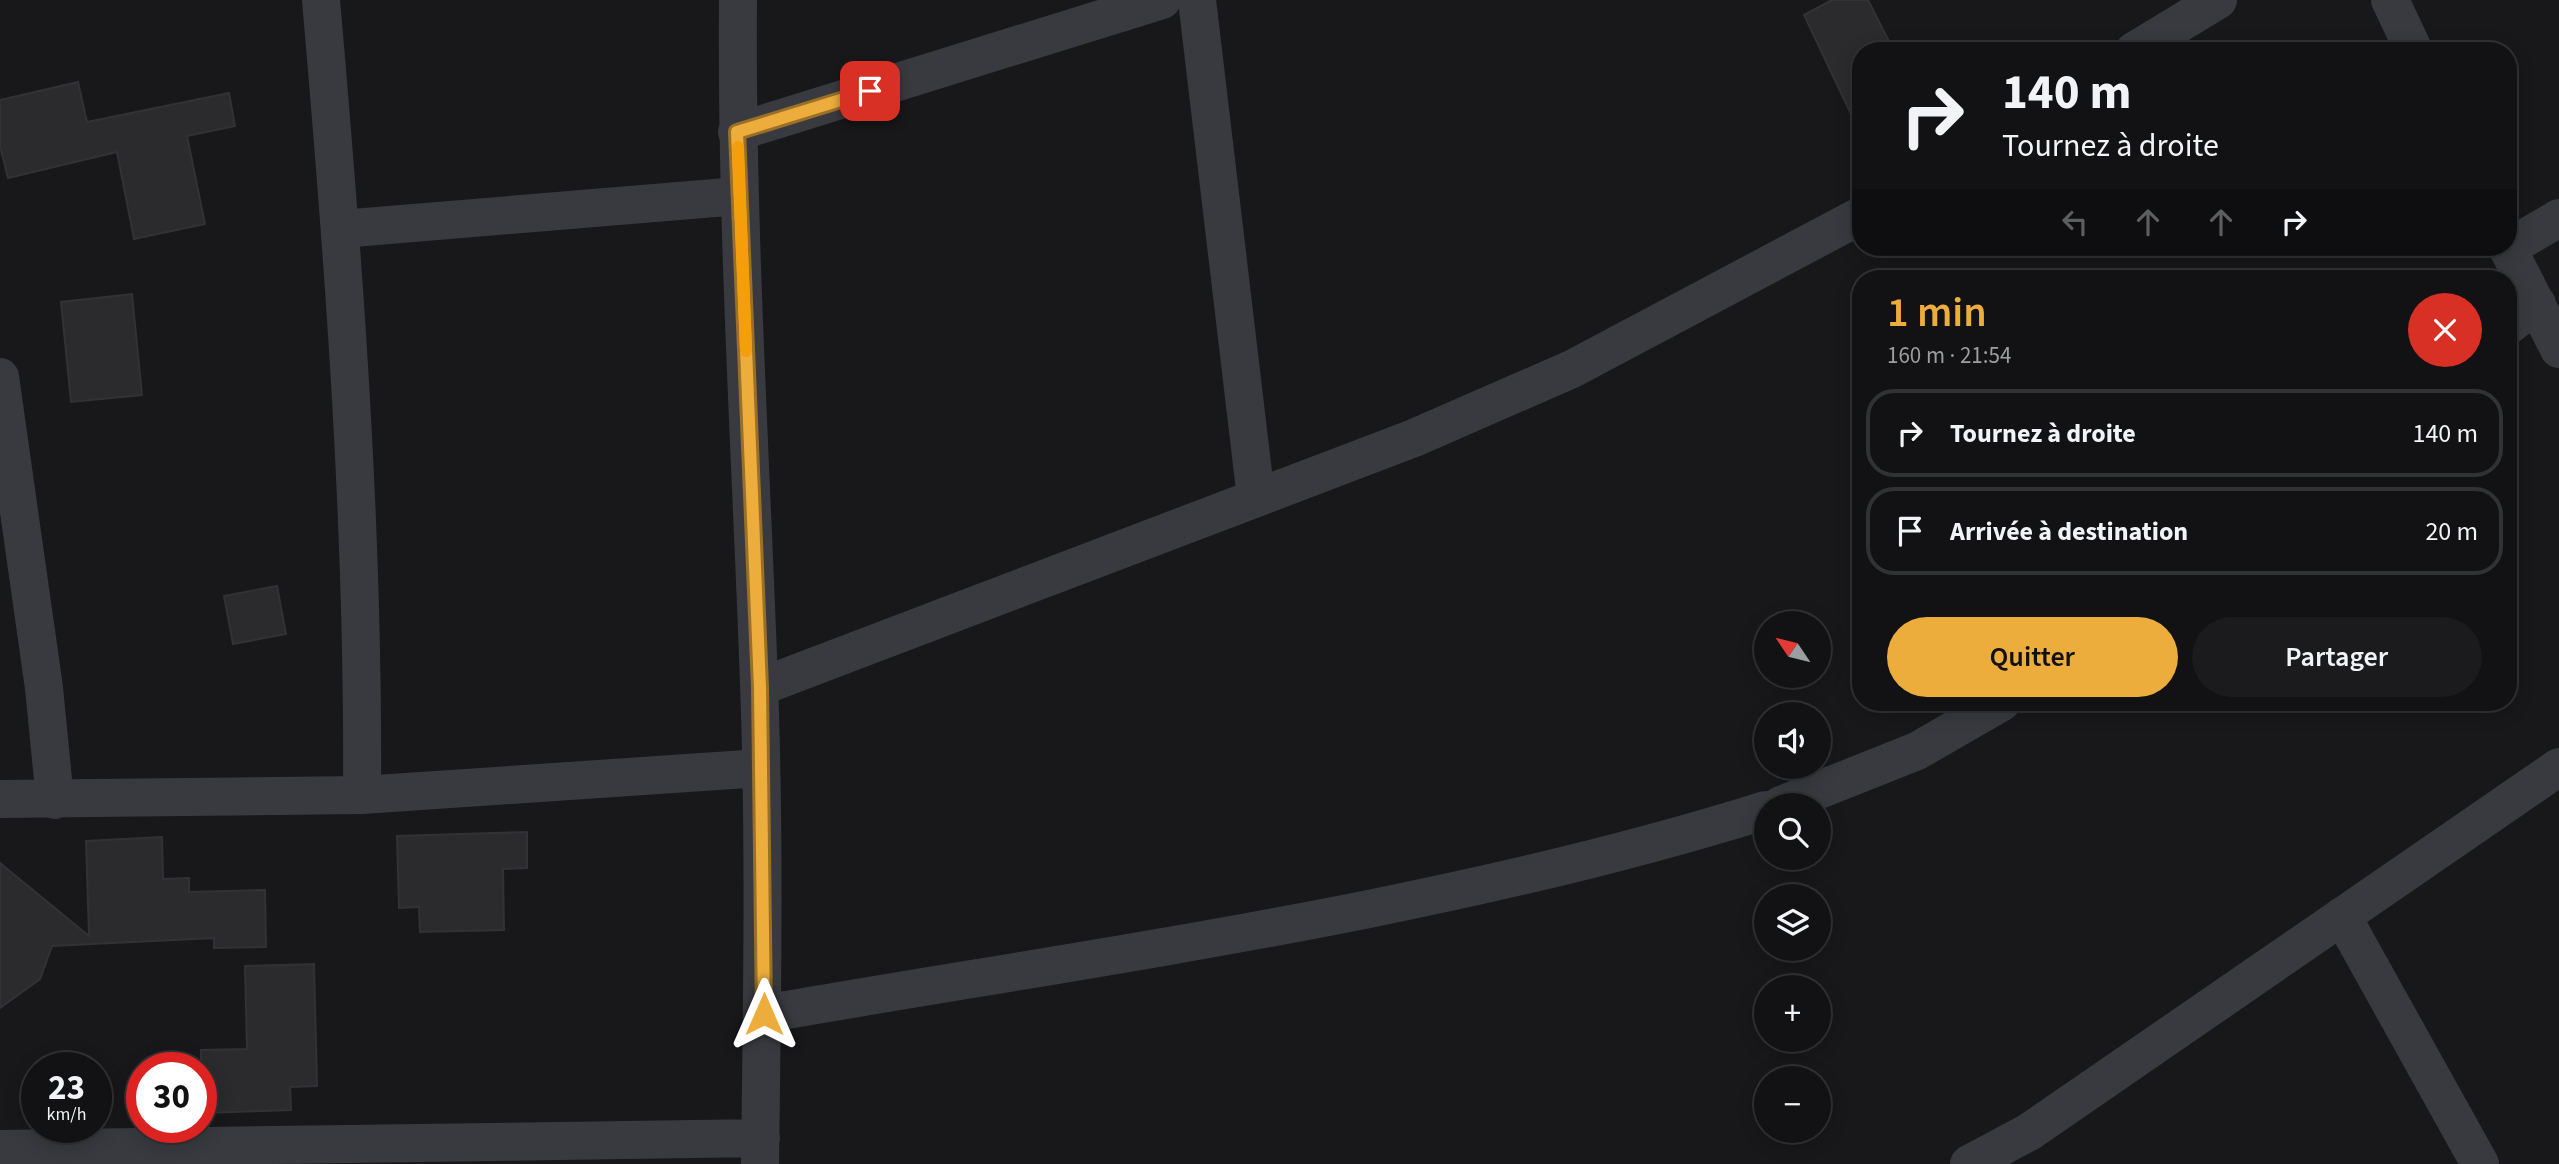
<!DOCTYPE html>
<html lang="fr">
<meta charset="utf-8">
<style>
body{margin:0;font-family:"Source Sans 3",sans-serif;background:#1b1b1d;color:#f1f3f6;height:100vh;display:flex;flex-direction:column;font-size:26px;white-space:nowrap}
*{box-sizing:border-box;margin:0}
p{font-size:23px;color:#9c9ea0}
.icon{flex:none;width:38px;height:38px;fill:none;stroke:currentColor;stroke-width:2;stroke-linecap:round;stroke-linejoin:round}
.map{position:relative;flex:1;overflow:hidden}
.details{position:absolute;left:1852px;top:270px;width:665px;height:441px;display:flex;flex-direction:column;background:#121214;border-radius:28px;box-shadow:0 4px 18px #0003,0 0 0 2px #313234}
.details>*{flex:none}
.hud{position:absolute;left:1852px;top:42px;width:665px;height:214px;border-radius:28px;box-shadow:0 4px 18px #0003,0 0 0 2px #313234;background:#121214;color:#f1f3f6;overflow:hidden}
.needle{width:46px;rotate:305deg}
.buttons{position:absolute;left:1754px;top:611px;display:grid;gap:14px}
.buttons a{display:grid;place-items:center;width:77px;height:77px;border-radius:50%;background:#121214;box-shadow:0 4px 18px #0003,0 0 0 2px #313234;font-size:35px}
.speed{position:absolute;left:21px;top:1052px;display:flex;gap:14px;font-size:35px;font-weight:700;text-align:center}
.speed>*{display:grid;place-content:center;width:91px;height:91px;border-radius:50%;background:#121214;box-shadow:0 4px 18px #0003,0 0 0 2px #313234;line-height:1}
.speed small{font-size:18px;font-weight:400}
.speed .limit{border:10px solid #d22;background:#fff;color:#111}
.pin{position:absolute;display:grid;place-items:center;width:60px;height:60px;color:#fff;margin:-30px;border-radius:14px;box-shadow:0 4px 10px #0006}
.me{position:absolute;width:77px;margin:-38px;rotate:0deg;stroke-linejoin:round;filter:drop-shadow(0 0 5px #0008)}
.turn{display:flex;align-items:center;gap:24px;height:147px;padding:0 35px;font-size:32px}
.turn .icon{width:91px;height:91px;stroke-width:2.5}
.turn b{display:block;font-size:49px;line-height:60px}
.lanes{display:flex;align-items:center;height:66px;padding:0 35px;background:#0003;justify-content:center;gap:35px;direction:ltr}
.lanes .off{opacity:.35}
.round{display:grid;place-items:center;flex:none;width:74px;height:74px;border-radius:37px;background:#1b1b1d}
.headline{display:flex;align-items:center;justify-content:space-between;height:119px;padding:0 35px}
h1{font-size:42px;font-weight:600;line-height:52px;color:#edad3d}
.button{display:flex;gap:14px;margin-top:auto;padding:14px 35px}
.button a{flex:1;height:80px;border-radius:42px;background:#edad3d;color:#111;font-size:28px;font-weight:600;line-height:80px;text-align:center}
.button a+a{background:#1b1b1d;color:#f1f3f6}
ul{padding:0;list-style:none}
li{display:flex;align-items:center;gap:21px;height:88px;margin:0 14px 10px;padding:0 21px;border:4px solid #313234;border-radius:28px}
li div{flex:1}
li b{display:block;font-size:26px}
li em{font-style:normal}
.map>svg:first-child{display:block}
.building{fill:#2b2b2e;stroke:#323236;stroke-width:2}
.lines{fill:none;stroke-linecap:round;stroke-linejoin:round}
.minor{stroke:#393a3f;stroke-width:38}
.route-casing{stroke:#9a7028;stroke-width:18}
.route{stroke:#edad3d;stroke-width:12}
.slow{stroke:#f59e0b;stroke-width:12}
</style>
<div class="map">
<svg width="2559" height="1164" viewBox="0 0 2559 1164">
<rect width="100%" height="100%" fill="#18181a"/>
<path class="building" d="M1832 0H1868L1894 51H1860V133L1804 15Z
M78 82 87 122 229 93 235 126 187 136 205 224 134 239 117 152 8 178 0 146V100Z
M132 294 142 395 71 402 61 302Z
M277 586 286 634 233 644 224 596Z
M527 832V868L503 869 504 930 420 932 419 907 399 908 397 836Z
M162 837 163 879 189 878V892L265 890 266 947 214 948V938L52 946 40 979 0 1008V863L89 936 86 841Z
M314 964 317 1086 290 1087 291 1110 201 1113V1050L247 1049 245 966Z"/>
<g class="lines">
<path class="minor" d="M321 0C344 264 364 530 362 795
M738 0C736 228 751 456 759 684 765 844 762 1004 760 1164
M1197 0 1256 498
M2390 0 2414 51
M2134 51 2218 0
M737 132 1162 0
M341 229 739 196
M2507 247 2559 349
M2508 248 2559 218
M2508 326 2537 304
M0 377 44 688 55 800
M760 687 1414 438 1572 369 1860 216
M0 799 362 795 761 768
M1781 805 1917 751 2002 702
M2342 916 2480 1164
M764 1014C1097 956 1443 911 1766 810
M0 1149 761 1138
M1969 1164 2029 1132 2559 767"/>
</g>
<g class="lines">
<defs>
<path id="route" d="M764 1014 760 687 737 132 870 91"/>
</defs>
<use href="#route" class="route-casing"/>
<use href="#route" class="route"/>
<path class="slow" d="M738 147 746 351"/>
</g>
</svg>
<div class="buttons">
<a><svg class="needle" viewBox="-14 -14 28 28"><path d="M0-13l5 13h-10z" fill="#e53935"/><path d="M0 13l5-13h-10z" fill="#9c9ea0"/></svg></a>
<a><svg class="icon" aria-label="sound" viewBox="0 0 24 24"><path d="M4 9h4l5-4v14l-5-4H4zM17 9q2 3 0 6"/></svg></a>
<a><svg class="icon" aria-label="search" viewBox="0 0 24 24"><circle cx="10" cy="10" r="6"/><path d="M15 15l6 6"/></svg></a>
<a><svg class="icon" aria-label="layers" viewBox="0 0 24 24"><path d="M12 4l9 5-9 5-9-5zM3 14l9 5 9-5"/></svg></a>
<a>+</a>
<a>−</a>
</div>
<div class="speed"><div>23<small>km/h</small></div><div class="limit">30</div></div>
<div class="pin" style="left:870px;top:91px;background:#d93025"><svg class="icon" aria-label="arrive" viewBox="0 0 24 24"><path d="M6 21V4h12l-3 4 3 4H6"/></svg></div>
<svg class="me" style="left:764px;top:1014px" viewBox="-20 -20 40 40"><path d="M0-17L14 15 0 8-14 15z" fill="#edad3d" stroke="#fff" stroke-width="4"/></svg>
<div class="hud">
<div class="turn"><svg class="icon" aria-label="right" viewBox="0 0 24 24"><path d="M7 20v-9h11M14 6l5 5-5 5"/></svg><div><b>140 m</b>Tournez à droite</div></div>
<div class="lanes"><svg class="icon off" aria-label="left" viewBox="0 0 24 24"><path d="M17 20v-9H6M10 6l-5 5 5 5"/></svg><svg class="icon off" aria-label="ahead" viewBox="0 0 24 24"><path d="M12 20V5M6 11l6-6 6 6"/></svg><svg class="icon off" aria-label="ahead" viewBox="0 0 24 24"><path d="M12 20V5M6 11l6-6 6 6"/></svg><svg class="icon" aria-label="right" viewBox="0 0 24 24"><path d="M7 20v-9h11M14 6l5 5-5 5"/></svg></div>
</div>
<section class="details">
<div class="headline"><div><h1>1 min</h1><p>160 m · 21:54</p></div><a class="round" style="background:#d93025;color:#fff"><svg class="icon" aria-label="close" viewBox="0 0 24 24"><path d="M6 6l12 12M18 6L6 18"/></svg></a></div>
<ul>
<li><svg class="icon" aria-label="right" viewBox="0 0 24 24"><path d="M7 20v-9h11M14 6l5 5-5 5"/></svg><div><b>Tournez à droite</b></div><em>140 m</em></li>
<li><svg class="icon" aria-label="arrive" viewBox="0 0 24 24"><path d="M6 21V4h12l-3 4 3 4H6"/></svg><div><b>Arrivée à destination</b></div><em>20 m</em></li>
</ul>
<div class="button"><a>Quitter</a><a>Partager</a></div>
</section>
</div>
